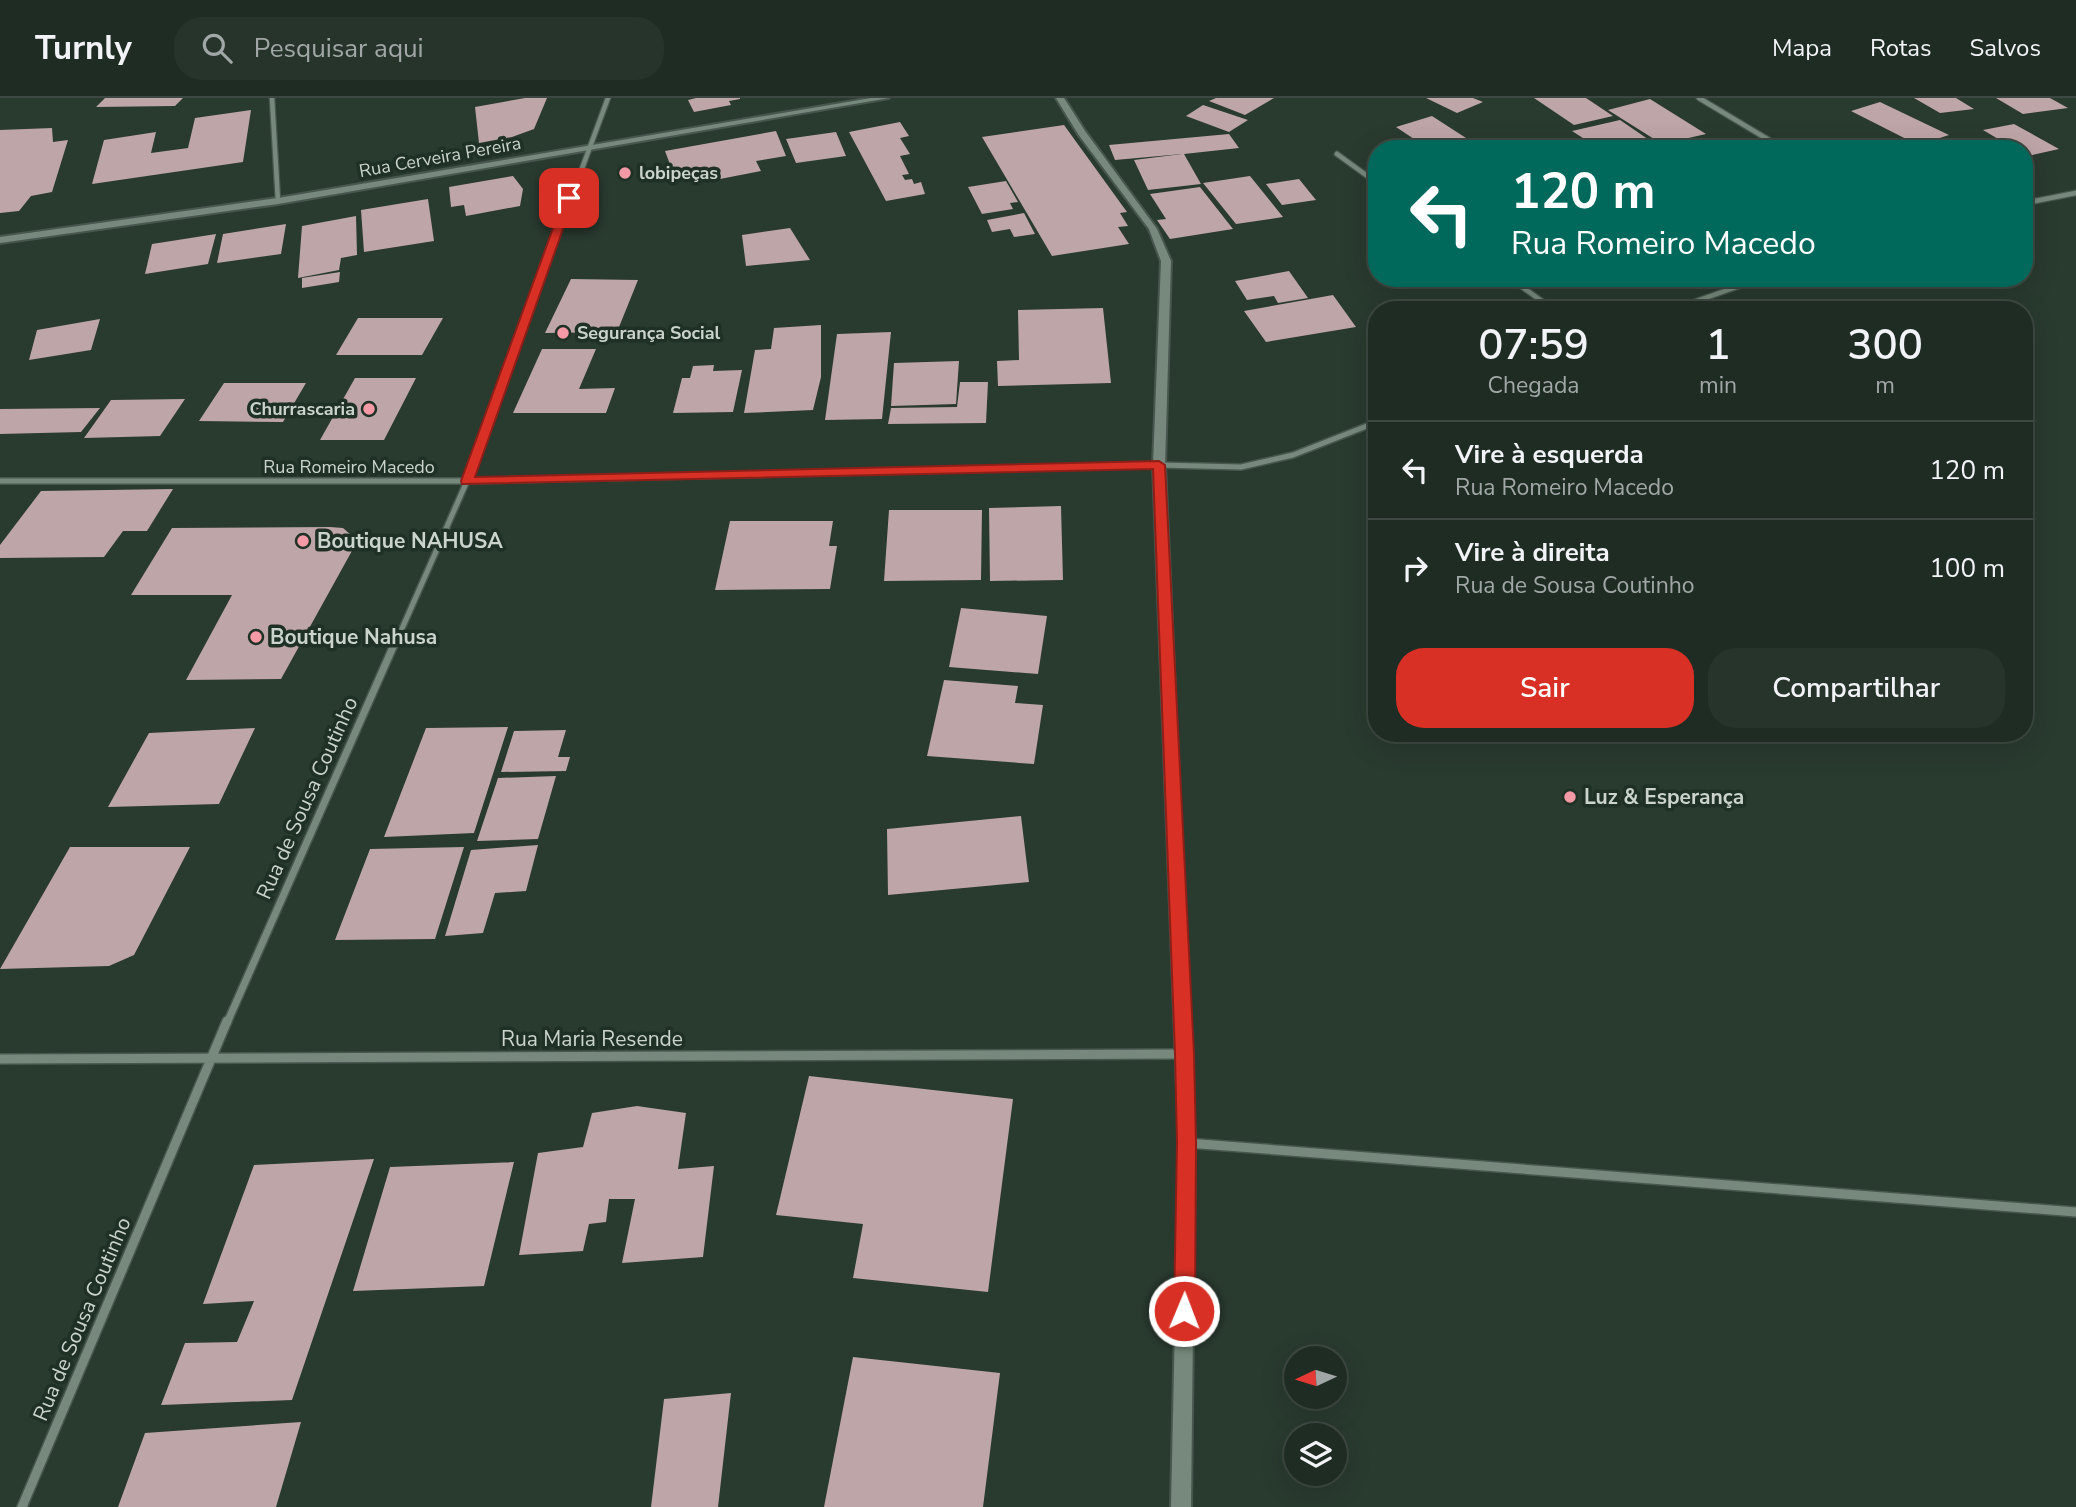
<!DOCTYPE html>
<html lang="pt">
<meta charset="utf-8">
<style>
body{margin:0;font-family:"Nunito Sans",sans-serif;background:#27342b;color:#f1f3f6;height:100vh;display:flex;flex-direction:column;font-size:26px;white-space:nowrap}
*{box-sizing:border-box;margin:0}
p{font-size:23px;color:#a1a7a6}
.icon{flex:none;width:38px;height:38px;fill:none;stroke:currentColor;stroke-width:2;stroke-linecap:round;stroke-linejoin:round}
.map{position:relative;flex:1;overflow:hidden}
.panel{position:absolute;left:1368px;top:203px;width:665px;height:441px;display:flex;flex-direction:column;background:#1f2c23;border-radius:28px;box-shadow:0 7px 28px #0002,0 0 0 2px #3c4841}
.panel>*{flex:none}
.guide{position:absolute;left:1368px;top:42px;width:665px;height:147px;border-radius:28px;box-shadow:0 7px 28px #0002,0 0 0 2px #3c4841;background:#00695c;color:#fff;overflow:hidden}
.needle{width:46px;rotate:266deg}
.fabs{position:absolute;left:1284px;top:1248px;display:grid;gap:14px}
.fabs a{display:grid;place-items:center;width:63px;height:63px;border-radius:50%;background:#1f2c23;box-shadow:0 7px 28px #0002,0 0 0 2px #3c4841;font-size:35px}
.pin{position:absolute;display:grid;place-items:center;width:60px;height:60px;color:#fff;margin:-30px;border-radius:14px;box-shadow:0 4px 10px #0006}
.me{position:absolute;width:77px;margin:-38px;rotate:1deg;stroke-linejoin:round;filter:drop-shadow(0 0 5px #0008)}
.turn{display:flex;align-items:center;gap:24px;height:147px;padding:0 28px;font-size:32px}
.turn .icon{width:91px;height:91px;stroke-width:2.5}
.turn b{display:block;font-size:49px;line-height:60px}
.eta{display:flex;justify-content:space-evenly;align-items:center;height:119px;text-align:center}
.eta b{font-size:42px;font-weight:600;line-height:49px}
.cta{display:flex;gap:14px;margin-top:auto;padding:14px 28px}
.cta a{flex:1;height:80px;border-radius:28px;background:#d93025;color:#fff;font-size:28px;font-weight:600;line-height:80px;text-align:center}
.cta a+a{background:#27342b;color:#f1f3f6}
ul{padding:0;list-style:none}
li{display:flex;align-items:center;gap:21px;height:98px;padding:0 28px;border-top:2px solid #3c4841}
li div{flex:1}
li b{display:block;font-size:26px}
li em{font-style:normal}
header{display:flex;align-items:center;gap:42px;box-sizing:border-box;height:98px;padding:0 35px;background:#1f2c23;border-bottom:2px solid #3c4841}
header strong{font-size:33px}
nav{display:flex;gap:38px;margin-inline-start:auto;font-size:24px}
.search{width:490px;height:63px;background:#27342b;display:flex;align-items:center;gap:18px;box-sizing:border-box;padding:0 24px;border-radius:28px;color:#a1a7a6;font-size:26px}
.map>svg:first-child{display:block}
.building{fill:#bea5a7}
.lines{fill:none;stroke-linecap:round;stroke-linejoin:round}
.street-far3-casing{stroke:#48574e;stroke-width:7}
.street-far2-casing{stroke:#48574e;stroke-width:8}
.street-far1-casing{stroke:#48574e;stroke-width:10}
.street-casing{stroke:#48574e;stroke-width:12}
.secondary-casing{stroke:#48574e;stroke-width:4}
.street-far3{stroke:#76897c;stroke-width:4.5}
.street-far2{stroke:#76897c;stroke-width:5}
.street-far1{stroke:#76897c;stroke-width:7}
.street{stroke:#76897c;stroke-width:9}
.secondary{fill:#76897c;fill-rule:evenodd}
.route{fill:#d93025;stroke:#8d1f18;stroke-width:2}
.poi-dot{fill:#f49aa6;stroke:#1f3025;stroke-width:2.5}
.labels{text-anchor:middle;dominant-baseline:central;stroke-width:7;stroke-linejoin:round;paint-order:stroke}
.far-street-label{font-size:18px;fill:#cad4cd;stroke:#1f3025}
.far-poi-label{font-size:18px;font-weight:bold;fill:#cad4cd;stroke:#1f3025;text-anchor:start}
.poi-label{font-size:21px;font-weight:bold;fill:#cad4cd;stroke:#1f3025;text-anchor:start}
.street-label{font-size:21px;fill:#cad4cd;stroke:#1f3025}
</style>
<header>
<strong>Turnly</strong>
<div class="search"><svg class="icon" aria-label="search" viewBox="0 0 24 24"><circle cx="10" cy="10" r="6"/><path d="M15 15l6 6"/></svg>Pesquisar aqui</div>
<nav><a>Mapa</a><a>Rotas</a><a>Salvos</a></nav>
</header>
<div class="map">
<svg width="2076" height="1409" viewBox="0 0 2076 1409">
<rect width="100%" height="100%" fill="#293a2f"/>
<path class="building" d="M105 0H183L175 8 96 9Z
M525 0H547L534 31 512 39 479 45 475 9Z
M696 0H740V1L729 3 731 7 694 14 688 2Z
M1216 0H1274L1245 17 1209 3Z
M1426 0H1473L1483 4 1457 15Z
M1534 0H1586L1613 18 1574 27Z
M1914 0H1956L1974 11 1940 15Z
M1996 0H2050L2068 10 2023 16Z
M1650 1 1706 36 1662 46 1608 12Z
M1880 4 1949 37 1918 47 1851 13Z
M1203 7 1248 22 1229 34 1186 18Z
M251 12 243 64 92 86 104 42 156 34 151 55 188 50 195 20Z
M1432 18 1483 51H1429L1396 29Z
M1620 22 1655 46 1635 51H1600L1572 33Z
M900 24 909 38 900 40 910 56 900 58 909 76 902 77 905 82 912 81 914 86 921 84 925 96 886 103 849 34Z
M2014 26 2059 51 2028 58 2025 57V51H2015L1983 32Z
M1064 27 1127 114 1120 115 1128 128 1118 129 1129 146 1052 158 982 39Z
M52 30 53 44 68 42 52 94 31 98 19 113 0 115V32Z
M776 33 786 58 756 63 761 73 720 81 715 69 674 77 665 53Z
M836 34 846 58 796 65 786 41Z
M1229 36 1239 50 1184 56 1201 86 1148 92 1134 62 1182 56 1115 62 1109 47Z
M513 78 523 91 520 108 466 118 464 107 451 109 449 89Z
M1250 78 1283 119 1236 126 1203 85Z
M1299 81 1316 102 1282 107 1266 86Z
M1006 83 1018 104 1010 105 1013 111 982 116 968 89Z
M1200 89 1233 131 1170 141 1157 122 1166 121 1150 96Z
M428 101 434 143 364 154 361 112Z
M1024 115 1035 136 1014 139 1010 131 992 134 987 122Z
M356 118 357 157 341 160 339 172 298 180 302 128Z
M286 126 281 156 217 165 223 136Z
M790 130 810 162 746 168 742 137Z
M216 136 208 166 145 176 152 146Z
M1289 173 1308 200 1278 205 1274 198 1247 202 1235 183Z
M340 174 339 184 302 190V180Z
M571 181 638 182 617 234 545 235Z
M1333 197 1356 229 1266 244 1244 213Z
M1103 210 1111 285 998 288 997 263 1019 262 1018 212Z
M358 220H443L422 257H336Z
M100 221 91 252 29 262 37 232Z
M821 227V279L813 312 744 315 755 252 771 251 774 230Z
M891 234 882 321 825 322 837 236Z
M542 251H596L579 291 615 290 606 315H513Z
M959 263 956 306 891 308 894 265Z
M714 267 713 273 742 272 733 314 673 315 682 280H690L693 268Z
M355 280H416L384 342H320Z
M960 284H988L986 325 888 326 891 310 957 309Z
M224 285H306L283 324 199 323Z
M185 301 160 338 84 340 111 302Z
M100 310 81 334 0 336V311Z
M173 391 147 433H123L104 459 0 460V447L41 393Z
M1061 408 1063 482 990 483 989 410Z
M889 412H982L981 482 884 483Z
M730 423H833L829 448H837L830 491 715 492Z
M330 429 343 430 351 437 353 451 281 581 186 582 232 497H131L172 430Z
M961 510 1047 518 1038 576 949 569Z
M944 582 1018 588 1015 605 1043 607 1034 666 927 658Z
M508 629 474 735 384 739 426 630Z
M255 630 219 706 108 709 149 635Z
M566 632 558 659H570L566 673 501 674 514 633Z
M556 678 538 741 477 743 498 680Z
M1021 718 1029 784 888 797 887 731Z
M538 747 526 793 495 795 483 835 445 838 471 752Z
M70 749H190L134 857 109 868 0 871Z
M464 749 435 841 335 842 370 751Z
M809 978 1013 1001 988 1194 853 1180 863 1126 776 1117Z
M637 1008 686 1015 678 1071 714 1068 703 1159 622 1165 635 1101H609L606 1124 589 1126 583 1153 519 1157 538 1055 583 1049 592 1015Z
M374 1061 292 1302 161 1307 185 1245 237 1244 254 1203 203 1206 254 1067Z
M514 1064 484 1188 353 1193 390 1069Z
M853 1259 1000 1275 983 1409H824Z
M731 1295 718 1409H651L664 1301Z
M301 1324 276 1409H118L145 1335Z"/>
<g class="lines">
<defs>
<path id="street-far3" d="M272 0 278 103
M1699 0 1784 51
M1337 56 1377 85
M2025 105 2076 95
M1510 180 1554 212
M1671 212 1762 180
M520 239 608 0"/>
<path id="street-far2" d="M0 383H467L1159 367 1241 369 1293 357 1377 324
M397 542 467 383 521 238"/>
<path id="street-far1" d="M227 925 397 540"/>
<path id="street" d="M0 961 1182 956
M1187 1045 2076 1114
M22 1409 227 923"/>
<path id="secondary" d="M871 0H889L278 106 0 145V139L278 100Z
M1056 0H1064L1085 33 1157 131 1171 163 1165 367 1195 1045 1191 1409H1171L1179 1045 1153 367 1161 163 1149 131 1078 36Z"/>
</defs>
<use href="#street-far3" class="street-far3-casing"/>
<use href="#street-far2" class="street-far2-casing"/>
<use href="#street-far1" class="street-far1-casing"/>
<use href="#street" class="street-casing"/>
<use href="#secondary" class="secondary-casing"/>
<use href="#street-far3" class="street-far3"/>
<use href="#street-far2" class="street-far2"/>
<use href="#street-far1" class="street-far1"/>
<use href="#street" class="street"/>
<use href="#secondary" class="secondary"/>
</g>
<path class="route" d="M569 97 574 100 475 379 1159 363 1165 367 1194 956 1196 1045 1195 1213 1191 1221 1184 1224 1177 1221 1174 1213 1177 1045 1175 956 1153 371 462 386 461 383 564 100Z"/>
<g class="poi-dot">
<circle cx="625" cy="75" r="7"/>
<circle cx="563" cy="235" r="7"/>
<circle cx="369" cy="311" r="7"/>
<circle cx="303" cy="443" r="7"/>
<circle cx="256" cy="539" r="7"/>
<circle cx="1570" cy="699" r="7"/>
</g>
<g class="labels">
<g class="far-street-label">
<text transform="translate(440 59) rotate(-10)">Rua Cerveira Pereira</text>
<text x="349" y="369">Rua Romeiro Macedo</text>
</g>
<g class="far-poi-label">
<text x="639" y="75">lobipeças</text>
<text x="577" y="235">Segurança Social</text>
<text x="355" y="311" text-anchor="end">Churrascaria</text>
</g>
<g class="poi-label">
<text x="317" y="443">Boutique NAHUSA</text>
<text x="270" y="539">Boutique Nahusa</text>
<text x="1584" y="699">Luz &amp; Esperança</text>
</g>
<g class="street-label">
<text transform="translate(307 700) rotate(-66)">Rua de Sousa Coutinho</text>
<text x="592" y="941">Rua Maria Resende</text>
<text transform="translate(82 1221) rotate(-67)">Rua de Sousa Coutinho</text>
</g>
</g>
</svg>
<div class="fabs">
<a><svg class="needle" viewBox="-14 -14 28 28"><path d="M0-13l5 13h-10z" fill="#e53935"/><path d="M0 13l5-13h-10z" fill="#a1a7a6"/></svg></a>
<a><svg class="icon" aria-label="layers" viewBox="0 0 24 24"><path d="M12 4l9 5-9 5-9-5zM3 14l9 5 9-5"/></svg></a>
</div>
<div class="pin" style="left:569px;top:100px;background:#d93025"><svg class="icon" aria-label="arrive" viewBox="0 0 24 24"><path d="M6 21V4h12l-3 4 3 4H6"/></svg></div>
<svg class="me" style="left:1184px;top:1213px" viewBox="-20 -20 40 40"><circle r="17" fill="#d93025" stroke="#fff" stroke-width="3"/><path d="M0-11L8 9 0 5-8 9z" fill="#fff"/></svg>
<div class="guide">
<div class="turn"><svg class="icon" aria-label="left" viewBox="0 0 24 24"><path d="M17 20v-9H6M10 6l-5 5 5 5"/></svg><div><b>120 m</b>Rua Romeiro Macedo</div></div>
</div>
<section class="panel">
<div class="eta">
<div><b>07:59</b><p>Chegada</p></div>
<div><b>1</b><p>min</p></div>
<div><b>300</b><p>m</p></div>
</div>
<ul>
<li><svg class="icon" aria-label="left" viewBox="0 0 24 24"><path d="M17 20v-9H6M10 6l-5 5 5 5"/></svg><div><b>Vire à esquerda</b><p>Rua Romeiro Macedo</p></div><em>120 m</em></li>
<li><svg class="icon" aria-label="right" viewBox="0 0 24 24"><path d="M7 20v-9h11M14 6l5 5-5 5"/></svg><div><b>Vire à direita</b><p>Rua de Sousa Coutinho</p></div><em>100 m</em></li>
</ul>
<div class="cta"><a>Sair</a><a>Compartilhar</a></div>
</section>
</div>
